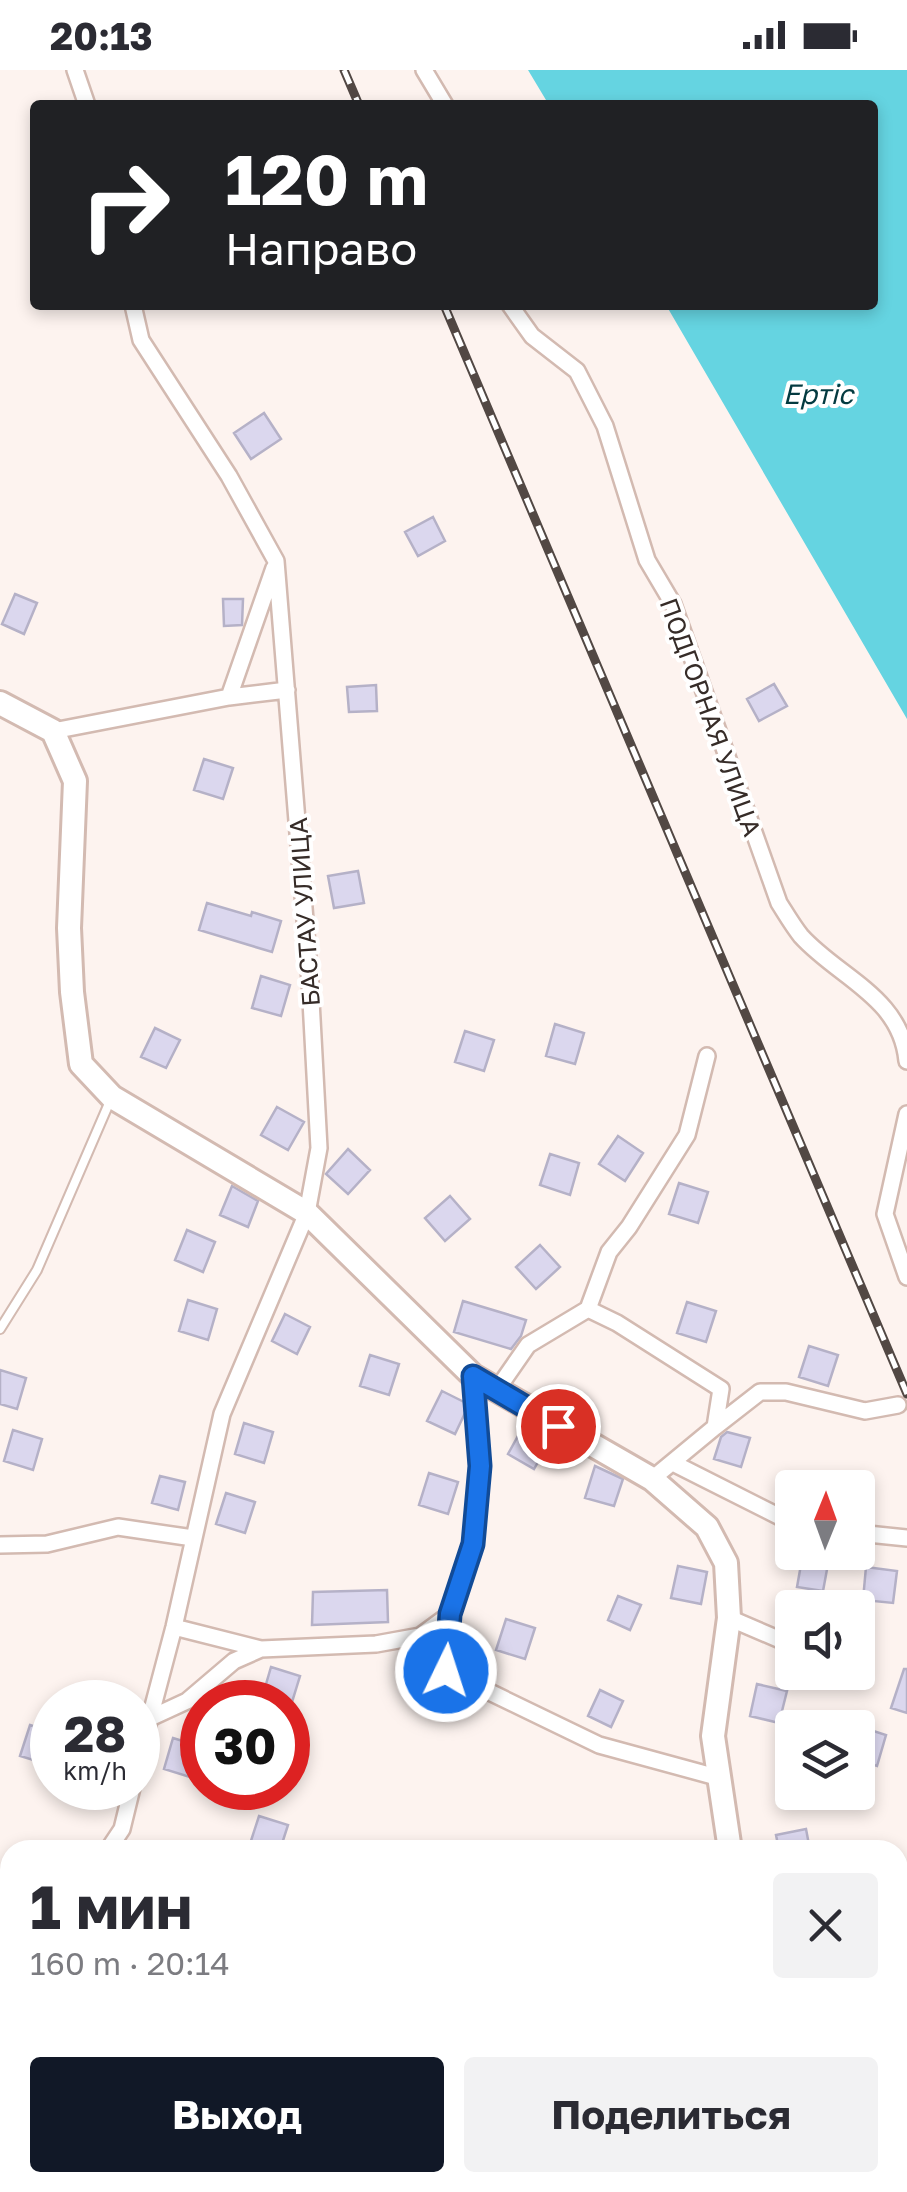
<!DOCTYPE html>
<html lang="ru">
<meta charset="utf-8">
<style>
body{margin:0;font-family:"Golos Text",sans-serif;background:#f2f2f3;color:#2b2b33;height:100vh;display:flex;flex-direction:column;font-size:38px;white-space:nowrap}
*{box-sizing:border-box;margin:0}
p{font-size:32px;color:#7c7c81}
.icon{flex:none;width:55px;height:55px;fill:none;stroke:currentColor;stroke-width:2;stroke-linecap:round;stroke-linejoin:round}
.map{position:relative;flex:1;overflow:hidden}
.details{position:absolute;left:0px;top:1770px;width:908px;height:352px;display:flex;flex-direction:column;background:#fff;border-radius:30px 30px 0 0;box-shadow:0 5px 15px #0003}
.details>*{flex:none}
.banner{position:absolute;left:30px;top:30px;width:848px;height:210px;border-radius:10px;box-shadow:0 5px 15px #0003;background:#202124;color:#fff;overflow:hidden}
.needle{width:65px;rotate:1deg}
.buttons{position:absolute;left:775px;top:1400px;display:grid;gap:20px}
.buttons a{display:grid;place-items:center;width:100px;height:100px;border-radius:10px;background:#fff;box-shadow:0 5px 15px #0003;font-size:50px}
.speed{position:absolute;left:30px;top:1610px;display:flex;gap:20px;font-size:50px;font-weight:700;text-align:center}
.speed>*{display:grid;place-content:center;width:130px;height:130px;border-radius:50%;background:#fff;box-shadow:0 5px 15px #0003;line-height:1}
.speed small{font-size:25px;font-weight:400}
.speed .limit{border:15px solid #d22;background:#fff;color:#111}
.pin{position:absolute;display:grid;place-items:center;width:85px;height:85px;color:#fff;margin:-42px;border:5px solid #fff;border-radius:50%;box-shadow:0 2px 10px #0007}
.me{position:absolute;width:110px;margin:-55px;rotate:4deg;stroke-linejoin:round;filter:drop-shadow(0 0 8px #0008)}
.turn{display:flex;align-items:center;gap:35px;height:210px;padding:0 30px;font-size:45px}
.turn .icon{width:130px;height:130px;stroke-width:2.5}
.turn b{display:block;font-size:70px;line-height:85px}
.round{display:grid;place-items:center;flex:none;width:105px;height:105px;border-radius:10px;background:#f2f2f3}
.overview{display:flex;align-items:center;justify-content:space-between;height:170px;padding:0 30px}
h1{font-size:60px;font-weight:700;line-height:75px}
.primary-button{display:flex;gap:20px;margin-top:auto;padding:20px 30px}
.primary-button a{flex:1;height:115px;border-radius:10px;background:#111827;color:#fff;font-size:40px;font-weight:700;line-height:115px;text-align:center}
.primary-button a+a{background:#f2f2f3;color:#2b2b33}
.status{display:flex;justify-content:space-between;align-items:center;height:70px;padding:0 50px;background:#fff;direction:ltr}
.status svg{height:28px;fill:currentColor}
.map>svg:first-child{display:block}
.green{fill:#c8d29e}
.water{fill:#65d4e1}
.building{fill:#dbd7ee;stroke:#b5b1c7;stroke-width:2.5}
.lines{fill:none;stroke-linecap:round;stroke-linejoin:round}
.lane-casing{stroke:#d3bab1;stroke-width:12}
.street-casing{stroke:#d3bab1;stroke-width:20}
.secondary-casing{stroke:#d3bab1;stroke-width:28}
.lane{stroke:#fff;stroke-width:8}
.street{stroke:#fff;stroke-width:15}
.secondary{stroke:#fff;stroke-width:22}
.rail-casing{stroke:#524844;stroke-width:9}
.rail{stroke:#fff;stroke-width:5;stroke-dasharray:15;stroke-linecap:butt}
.route-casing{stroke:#114b97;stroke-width:25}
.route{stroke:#1a73e8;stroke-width:18}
.labels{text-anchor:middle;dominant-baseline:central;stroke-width:8;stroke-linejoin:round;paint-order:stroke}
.street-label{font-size:25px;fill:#362c28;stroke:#fff}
.water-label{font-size:28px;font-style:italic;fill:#033a40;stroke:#fff}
</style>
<div class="status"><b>20:13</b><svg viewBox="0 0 49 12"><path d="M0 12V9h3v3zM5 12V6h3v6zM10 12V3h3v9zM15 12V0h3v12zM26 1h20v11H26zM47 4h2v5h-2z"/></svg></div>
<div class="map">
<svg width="907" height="2122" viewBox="0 0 907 2122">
<rect width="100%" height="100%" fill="#fdf3ef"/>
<path class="green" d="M407 2113H604L594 2122H412Z"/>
<path class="water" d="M528 0H907V649L666 235H872V35H549Z"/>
<path class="building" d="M264 343 281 369 251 389 234 363Z
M433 447 445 471 418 486 405 462Z
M15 524 37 533 24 564 2 554Z
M223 529H243L242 555 224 556Z
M774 614 787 636 759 651 747 629Z
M376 615 377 641 349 642 347 617Z
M204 689 233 698 223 729 194 720Z
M358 801 364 833 334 838 328 806Z
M207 833 251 846 252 842 281 851 272 882 199 860Z
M261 906 290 915 281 946 252 938Z
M555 954 584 963 575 994 546 986Z
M155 958 180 970 166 998 141 987Z
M465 961 494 970 484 1001 455 992Z
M277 1037 304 1052 288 1080 261 1065Z
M618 1066 643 1083 625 1111 599 1094Z
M348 1079 370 1100 348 1124 326 1104Z
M550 1084 579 1093 570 1125 540 1115Z
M679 1113 708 1122 698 1153 669 1144Z
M232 1116 258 1131 248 1157 220 1145Z
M450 1126 470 1149 445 1171 425 1148Z
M187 1160 215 1172 203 1202 175 1190Z
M540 1175 560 1197 536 1219 516 1197Z
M188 1230 217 1239 208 1270 179 1261Z
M463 1231 526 1250 521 1266 511 1279 454 1262Z
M687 1232 716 1241 706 1272 677 1263Z
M285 1244 310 1257 297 1284 272 1271Z
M809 1276 838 1285 828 1316 799 1307Z
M370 1285 399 1294 389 1325 360 1316Z
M0 1300 26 1308 17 1339 0 1334Z
M442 1321 464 1332 465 1343 455 1364 427 1351Z
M244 1353 273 1362 264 1393 235 1384Z
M524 1355 550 1371 534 1399 508 1384Z
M13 1360 42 1369 33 1400 4 1391Z
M727 1362 750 1368 741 1397 714 1389 721 1367Z
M595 1396 623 1409 614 1436 585 1428Z
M429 1403 458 1412 448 1444 419 1435Z
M160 1406 185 1412 178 1440 152 1433Z
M226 1423 255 1432 245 1463 216 1454Z
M802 1489 828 1494 823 1521 797 1517Z
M678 1496 707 1502 701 1534 671 1528Z
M866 1497 897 1501 893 1533 863 1530Z
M387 1520 388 1552 312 1555 313 1522Z
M618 1526 641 1535 630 1560 608 1550Z
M506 1549 535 1558 525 1589 496 1580Z
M271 1597 300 1606 292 1632 262 1628Z
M904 1599H907V1643L891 1638Z
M757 1614 787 1621 779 1653 750 1646Z
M600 1620 623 1631 611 1657 588 1646Z
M30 1655 52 1662 50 1695 20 1686Z
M858 1656 886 1665 877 1696 858 1690Z
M173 1668 202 1677 193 1708 164 1699Z
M259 1746 288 1755 280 1780 249 1777Z
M806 1759 810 1780H779L776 1765Z"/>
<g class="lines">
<defs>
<path id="lane" d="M0 1259 37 1200 110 1031"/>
<path id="street" d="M75 0 87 35
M424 0 445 35
M133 235 141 270 229 406 276 491 310 912 319 1078 307 1143 222 1344 174 1557 138 1693
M510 235 532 266 577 301 605 356 647 490 673 534 779 833C786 844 793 856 801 866 839 908 901 927 907 991
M229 627 287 620
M53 661 229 627 274 498
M907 1044 885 1144 907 1207
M588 1239 617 1253 721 1319 715 1357 652 1409
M496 1321 528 1275 588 1239 609 1182 629 1157 687 1065 707 986
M715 1357 760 1322H786L865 1341 898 1335
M673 1393 792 1453
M858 1463 907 1468
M0 1475 47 1474 118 1457 193 1468
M450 1544 446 1601 599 1675 720 1708
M729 1548 792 1575
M174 1557 261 1579 376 1574 420 1566 450 1544 473 1475 481 1396 473 1306
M148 1649 187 1631 234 1591 261 1579
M108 1780 122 1759 132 1718
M0 1941 10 1926
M898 1970 907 1969
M820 2112 823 2122
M740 2122 745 2112"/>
<path id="secondary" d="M0 633 53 661 75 711 69 858 72 922 81 994 112 1027 307 1143 473 1306 652 1409 707 1457 726 1493 729 1548 713 1666 730 1780"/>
</defs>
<use href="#lane" class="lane-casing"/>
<use href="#street" class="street-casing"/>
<use href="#secondary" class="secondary-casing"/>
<use href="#lane" class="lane"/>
<use href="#street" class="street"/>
<use href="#secondary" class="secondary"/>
<defs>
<path id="rail" d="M344 0 359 35
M444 235 907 1324"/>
</defs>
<use href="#rail" class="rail-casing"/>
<use href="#rail" class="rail"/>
</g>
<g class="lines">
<defs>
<path id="route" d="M446 1601 450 1544 473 1474 480 1396 473 1306 558 1356"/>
</defs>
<use href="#route" class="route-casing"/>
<use href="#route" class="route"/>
</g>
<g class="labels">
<g class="street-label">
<text transform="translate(711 647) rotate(70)">ПОДГОРНАЯ УЛИЦА</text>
<text transform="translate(304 842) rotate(-94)">БАСТАУ УЛИЦА</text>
</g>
<g class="water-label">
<text x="818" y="323">Ертіс</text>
</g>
</g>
</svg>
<div class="buttons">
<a><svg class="needle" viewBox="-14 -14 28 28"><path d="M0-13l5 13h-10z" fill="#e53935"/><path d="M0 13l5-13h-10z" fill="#7c7c81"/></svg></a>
<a><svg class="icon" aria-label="sound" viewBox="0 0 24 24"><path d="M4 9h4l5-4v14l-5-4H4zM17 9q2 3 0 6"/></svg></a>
<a><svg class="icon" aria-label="layers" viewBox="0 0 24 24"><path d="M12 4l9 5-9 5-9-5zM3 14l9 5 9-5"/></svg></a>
</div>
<div class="speed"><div>28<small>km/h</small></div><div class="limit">30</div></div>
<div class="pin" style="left:558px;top:1356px;background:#d93025"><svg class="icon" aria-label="arrive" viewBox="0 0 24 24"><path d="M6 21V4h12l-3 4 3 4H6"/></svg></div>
<svg class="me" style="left:446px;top:1601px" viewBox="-20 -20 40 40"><circle r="17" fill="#1a73e8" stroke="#fff" stroke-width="3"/><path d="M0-11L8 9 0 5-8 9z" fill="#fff"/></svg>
<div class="banner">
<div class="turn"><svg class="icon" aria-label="right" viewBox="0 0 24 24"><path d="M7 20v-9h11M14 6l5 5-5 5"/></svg><div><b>120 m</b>Направо</div></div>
</div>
<section class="details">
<div class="overview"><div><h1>1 мин</h1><p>160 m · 20:14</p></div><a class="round"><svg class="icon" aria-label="close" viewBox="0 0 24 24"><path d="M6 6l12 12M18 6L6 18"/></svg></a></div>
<div class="primary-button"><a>Выход</a><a>Поделиться</a></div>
</section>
</div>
